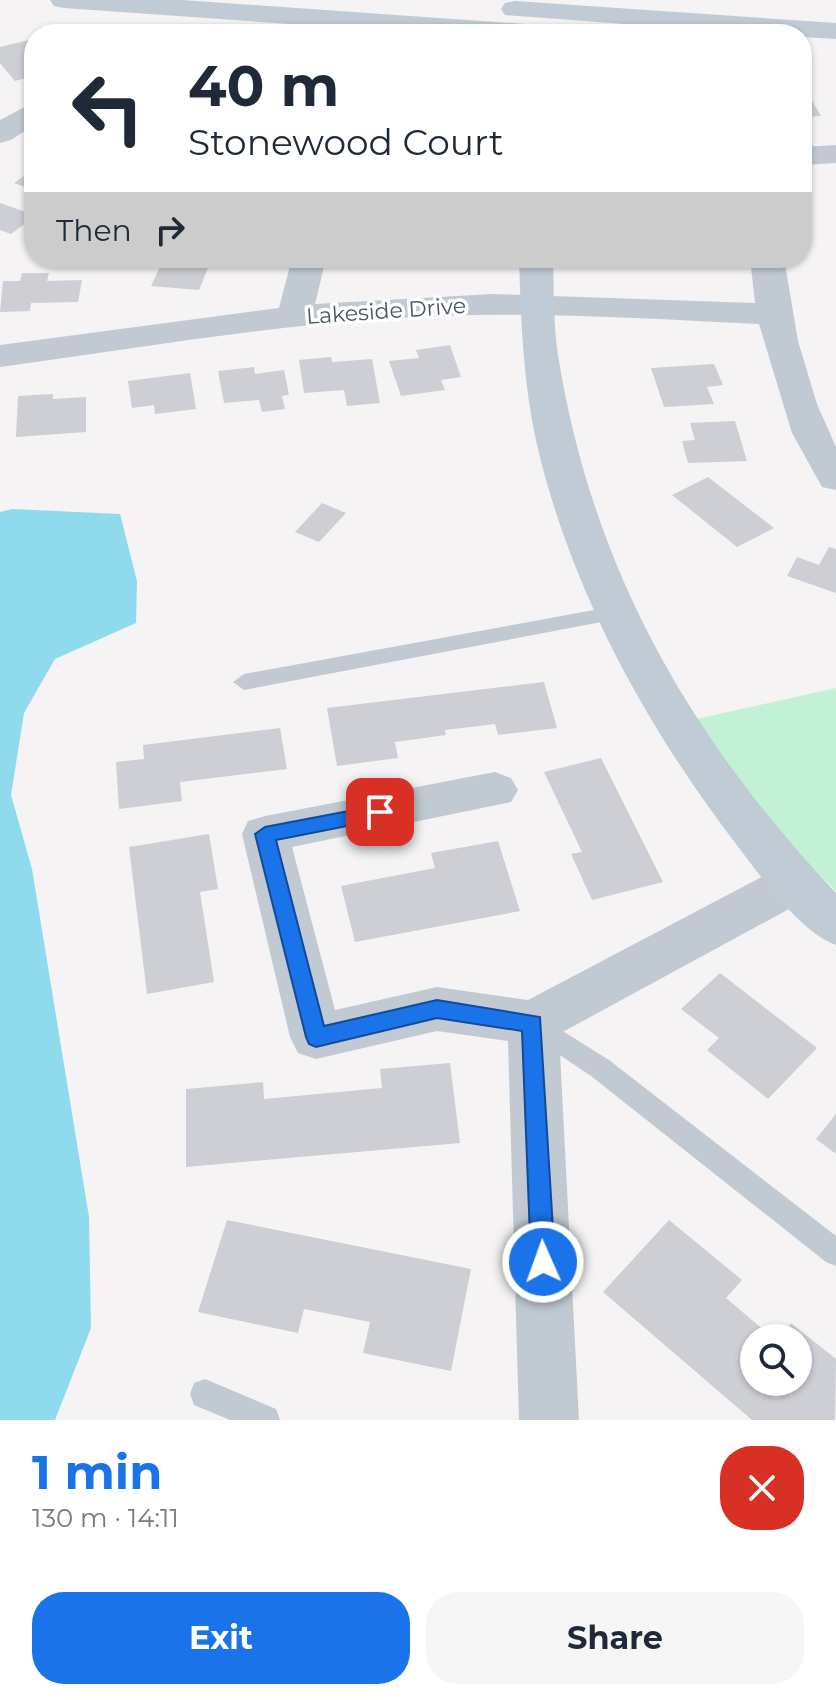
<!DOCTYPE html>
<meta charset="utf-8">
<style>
body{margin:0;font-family:Montserrat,sans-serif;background:#f6f6f7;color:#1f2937;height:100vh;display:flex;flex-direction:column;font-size:30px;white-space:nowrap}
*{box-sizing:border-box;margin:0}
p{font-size:26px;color:#747a83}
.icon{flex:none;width:44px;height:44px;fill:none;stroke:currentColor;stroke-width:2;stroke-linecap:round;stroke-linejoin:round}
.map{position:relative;height:1420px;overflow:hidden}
.details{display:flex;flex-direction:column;background:#fff;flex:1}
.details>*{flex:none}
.hud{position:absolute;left:24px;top:24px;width:788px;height:244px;border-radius:32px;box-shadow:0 2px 6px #0004;background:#fff;color:#1f2937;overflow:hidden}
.tools{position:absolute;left:740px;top:1324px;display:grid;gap:16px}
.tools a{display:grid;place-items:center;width:72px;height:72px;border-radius:50%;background:#fff;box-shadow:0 2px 6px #0004;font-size:40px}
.pin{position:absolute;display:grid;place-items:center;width:68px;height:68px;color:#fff;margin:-34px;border-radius:16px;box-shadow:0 4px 12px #0006}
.me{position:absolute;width:88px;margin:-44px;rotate:358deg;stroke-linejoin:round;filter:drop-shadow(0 0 6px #0008)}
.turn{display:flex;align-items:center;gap:28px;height:168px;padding:0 32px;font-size:36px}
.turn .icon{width:104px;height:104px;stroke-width:2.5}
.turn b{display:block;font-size:56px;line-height:68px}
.then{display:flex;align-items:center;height:76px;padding:0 32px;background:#0003;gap:16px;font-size:30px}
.round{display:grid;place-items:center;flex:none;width:84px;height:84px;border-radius:32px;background:#f6f6f7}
.summary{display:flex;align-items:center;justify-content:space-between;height:136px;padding:0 32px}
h1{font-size:48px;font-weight:700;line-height:60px;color:#1a73e8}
.primary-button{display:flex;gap:16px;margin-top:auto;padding:16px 32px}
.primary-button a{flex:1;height:92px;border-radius:32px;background:#1a73e8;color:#fff;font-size:32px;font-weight:700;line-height:92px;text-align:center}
.primary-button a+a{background:#f6f6f7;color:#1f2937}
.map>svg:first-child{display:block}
.green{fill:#c3f1d5}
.water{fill:#90daee}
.building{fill:#cdcfd5}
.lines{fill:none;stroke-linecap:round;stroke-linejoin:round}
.lane{fill:#c1cad2;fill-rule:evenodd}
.street{fill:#c1cad2;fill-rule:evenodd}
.secondary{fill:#c1cbd6;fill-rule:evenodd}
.route{fill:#1a73e8;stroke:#114b97;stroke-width:2}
.labels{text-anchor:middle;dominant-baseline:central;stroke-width:7;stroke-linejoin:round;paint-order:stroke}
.far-street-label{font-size:22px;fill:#4a5661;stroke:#fff}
</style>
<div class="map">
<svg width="836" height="1420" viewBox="0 0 836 1420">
<rect width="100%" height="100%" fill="#f5f3f3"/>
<path class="green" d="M836 688V891L772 826 696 719Z"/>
<path class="water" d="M12 509 120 514 137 581 136 623 55 659 24 713 11 795 32 869 89 1217 91 1328 55 1420H0V512Z"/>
<path class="building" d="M33 39 34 76 15 81 0 63V47Z
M802 92H807L821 116 802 117Z
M34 169V190L14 183Z
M0 203 34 215V217L11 234 0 230Z
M164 258H212L199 290 151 286Z
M22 273H49L47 281 82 280 78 302 31 303 30 311 0 312 3 281H20Z
M450 345 461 377 441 380 445 390 401 396 389 361 419 358 416 350Z
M331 357 332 362 372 359 380 403 347 406 344 390 304 393 299 360Z
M714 364 723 385 707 387 714 404 664 407 651 368Z
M254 367 255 374 284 370 289 395 282 396 285 409 262 412 259 400 224 403 218 371Z
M190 373 196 409 155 414 154 405 132 408 128 381Z
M53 394V399L86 397V432L16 437 18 396Z
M735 421 747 461 688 463 682 441 695 440 690 423Z
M708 477 774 528 737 547 672 495Z
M322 503 346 513 319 542 295 532Z
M829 547 836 549V593L787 576 797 557 819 565Z
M544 682 557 728 498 735 495 724 445 730 446 735 395 742 398 758 337 766 327 708Z
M280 728 287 769 180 782 182 801 119 809 116 762 144 759 143 745Z
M601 758 663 882 592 900 571 854 582 852 544 772Z
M209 834 218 889 200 892 214 982 147 994 129 847Z
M498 841 520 911 355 942 341 886 435 868 431 853Z
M720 973 817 1048 768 1099 707 1050 719 1038 681 1009Z
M450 1063 460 1143 186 1167V1089L263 1082 264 1099 382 1088 380 1069Z
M836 1114V1154L816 1139Z
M227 1220 471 1269 451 1371 363 1353 370 1322 304 1309 298 1333 198 1312Z
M669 1220 742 1280 726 1298 773 1338H754V1382H798V1338H779L791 1323 836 1359 835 1420H752L603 1292Z"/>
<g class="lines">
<path class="lane" d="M616 606 626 613 623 618 244 690 233 682 244 674Z
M534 1013 609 1060 836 1236V1266L826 1262 591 1076 525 1032 521 1024 525 1016Z
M205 1379 276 1409 280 1420H230L194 1405 190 1394 194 1383Z"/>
<path class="street" d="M34 102V125L11 140 0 143V120Z
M836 145V163L802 165V147Z
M292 258H326L315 304 493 294 755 303 750 258H784L798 341 817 404 836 447V490L822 487 792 433 759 324C638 318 517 310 396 318 264 326 132 349 0 367V345L279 308Z
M495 772 511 778 518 790 511 802 292 847 335 1010 437 987 528 1000 777 869 794 864 811 869 818 883 811 897 559 1034 579 1420H519L508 1041 437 1031 316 1059 298 1053 290 1037 242 834 248 821 265 816Z"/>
<path class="secondary" d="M50 0H182L553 26 563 28 567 34H433L64 8 54 6Z
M515 1 836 23V39L802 37V34H758L505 15 501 9 505 3Z
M519 258H553C554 290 553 324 558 355 592 568 689 737 836 893V945C801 933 762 878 739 848 647 728 572 593 537 445 523 383 521 321 519 258Z"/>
</g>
<path class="route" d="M380 805 387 807 390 812 387 818 276 840 324 1026 437 1000 540 1017 555 1262 551 1270 543 1274 535 1270 531 1262 522 1031 437 1018 316 1047 309 1044 306 1037 255 834 265 827Z"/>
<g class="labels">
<g class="far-street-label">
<text transform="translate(386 311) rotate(-4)">Lakeside Drive</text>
</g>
</g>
</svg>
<div class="tools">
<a><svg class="icon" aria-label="search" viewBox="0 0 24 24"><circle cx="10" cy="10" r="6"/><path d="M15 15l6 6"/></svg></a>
</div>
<div class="pin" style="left:380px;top:812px;background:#d93025"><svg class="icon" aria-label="arrive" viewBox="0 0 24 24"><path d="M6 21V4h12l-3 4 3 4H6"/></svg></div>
<svg class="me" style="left:543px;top:1262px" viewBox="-20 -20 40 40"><circle r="17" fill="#1a73e8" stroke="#fff" stroke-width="3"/><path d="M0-11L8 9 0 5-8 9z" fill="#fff"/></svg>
<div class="hud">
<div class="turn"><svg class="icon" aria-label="left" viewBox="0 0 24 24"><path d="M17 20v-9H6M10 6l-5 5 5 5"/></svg><div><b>40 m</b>Stonewood Court</div></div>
<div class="then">Then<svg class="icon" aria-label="right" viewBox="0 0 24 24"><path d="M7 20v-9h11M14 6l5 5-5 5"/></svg></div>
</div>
</div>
<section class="details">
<div class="summary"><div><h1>1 min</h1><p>130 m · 14:11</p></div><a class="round" style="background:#d93025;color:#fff"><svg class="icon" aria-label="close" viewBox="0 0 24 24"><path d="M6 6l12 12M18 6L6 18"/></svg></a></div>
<div class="primary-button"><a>Exit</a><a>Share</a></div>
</section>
